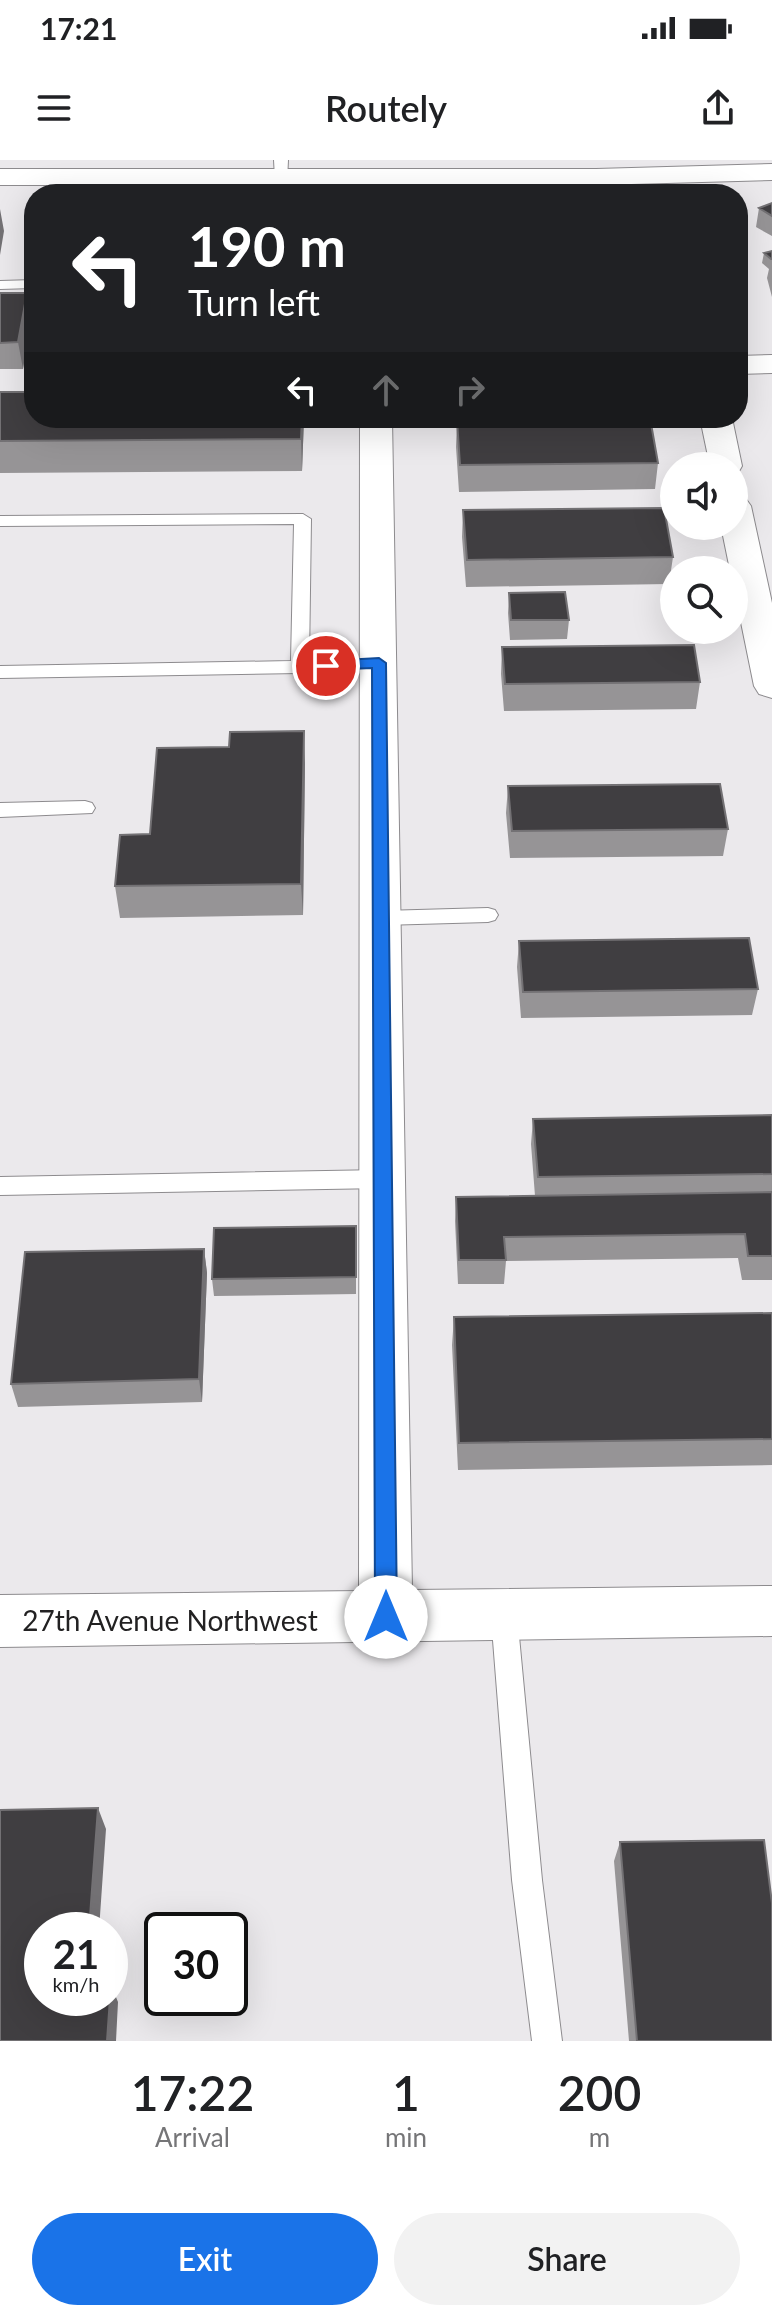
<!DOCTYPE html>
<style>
body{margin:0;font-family:Lato,sans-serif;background:#f2f2f2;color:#202124;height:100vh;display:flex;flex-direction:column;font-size:30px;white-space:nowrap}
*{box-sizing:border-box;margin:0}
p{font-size:26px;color:#757577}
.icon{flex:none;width:44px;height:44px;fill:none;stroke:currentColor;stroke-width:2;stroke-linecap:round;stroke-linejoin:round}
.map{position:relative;height:1881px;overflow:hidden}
.panel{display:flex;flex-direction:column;background:#fff;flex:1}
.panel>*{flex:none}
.guide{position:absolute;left:24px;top:24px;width:724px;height:244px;border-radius:32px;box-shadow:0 8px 32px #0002;background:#202124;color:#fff;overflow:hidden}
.fabs{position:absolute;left:660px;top:292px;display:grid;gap:16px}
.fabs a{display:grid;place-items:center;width:88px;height:88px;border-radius:50%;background:#fff;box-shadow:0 8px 32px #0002;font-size:40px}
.speed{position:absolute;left:24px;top:1752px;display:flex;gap:16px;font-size:40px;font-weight:700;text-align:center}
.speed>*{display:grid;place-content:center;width:104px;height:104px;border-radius:50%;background:#fff;box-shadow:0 8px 32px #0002;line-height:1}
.speed small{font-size:20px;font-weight:400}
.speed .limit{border:4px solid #111;border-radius:12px;background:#fff;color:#111}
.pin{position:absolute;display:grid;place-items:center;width:68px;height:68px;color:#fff;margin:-34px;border:4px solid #fff;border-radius:50%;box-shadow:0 2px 8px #0007}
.me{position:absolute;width:88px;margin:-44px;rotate:0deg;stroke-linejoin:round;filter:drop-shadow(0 0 6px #0008)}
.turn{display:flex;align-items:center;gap:28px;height:168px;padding:0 32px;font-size:36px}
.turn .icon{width:104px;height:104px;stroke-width:2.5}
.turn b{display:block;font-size:56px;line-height:68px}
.lanes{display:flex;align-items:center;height:76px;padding:0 32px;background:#0003;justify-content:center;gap:40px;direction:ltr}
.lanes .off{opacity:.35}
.eta{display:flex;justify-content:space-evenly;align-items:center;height:136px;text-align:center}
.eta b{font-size:48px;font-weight:600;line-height:56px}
.primary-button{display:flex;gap:16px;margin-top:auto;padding:16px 32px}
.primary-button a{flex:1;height:92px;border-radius:48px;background:#1a73e8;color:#fff;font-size:32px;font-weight:600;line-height:92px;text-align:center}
.primary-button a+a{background:#f2f2f2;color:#202124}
.status{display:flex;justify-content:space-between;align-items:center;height:56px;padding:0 40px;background:#fff;direction:ltr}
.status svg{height:22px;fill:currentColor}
header{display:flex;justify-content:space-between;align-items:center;height:104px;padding:0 32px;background:#fff;font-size:36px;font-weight:600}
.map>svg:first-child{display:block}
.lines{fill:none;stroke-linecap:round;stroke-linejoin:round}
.lane-casing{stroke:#8d8b8e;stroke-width:2}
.street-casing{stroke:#8d8b8e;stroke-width:2}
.lane{fill:#fff;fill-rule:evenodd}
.street{fill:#fff;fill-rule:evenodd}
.wall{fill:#969496}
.shaded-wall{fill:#737174}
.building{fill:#403e41;stroke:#737174;stroke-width:2}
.route{fill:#1a73e8;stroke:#114b97;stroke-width:2}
.labels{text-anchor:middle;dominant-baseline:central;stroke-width:8;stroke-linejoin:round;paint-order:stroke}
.near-street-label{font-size:28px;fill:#222122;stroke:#fff}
</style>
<div class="status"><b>17:21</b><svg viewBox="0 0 49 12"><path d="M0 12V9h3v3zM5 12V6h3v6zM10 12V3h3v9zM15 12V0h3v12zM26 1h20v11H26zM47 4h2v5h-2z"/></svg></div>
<header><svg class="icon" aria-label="menu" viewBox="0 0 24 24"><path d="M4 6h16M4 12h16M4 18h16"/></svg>Routely<svg class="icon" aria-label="share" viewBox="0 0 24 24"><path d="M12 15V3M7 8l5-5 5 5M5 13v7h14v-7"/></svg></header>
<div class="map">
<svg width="772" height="1881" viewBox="0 0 772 1881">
<rect width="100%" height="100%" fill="#ebe9ec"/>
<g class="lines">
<defs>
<path id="lane" d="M274 0H288L287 21 275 18Z
M56 13 63 17 60 34H46L49 17Z
M34 120V128L0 129V121Z
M303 354 311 359 309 501 379 497 385 499 388 503 385 507 300 513 0 518V506L291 501 294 364 0 366V356Z
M85 641 92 643 95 648 92 653 0 657V643Z
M488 748 495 750 498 755 495 760 488 762 382 765 375 763 372 758 375 753 382 751Z
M383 1010 391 1012 394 1019 391 1026 383 1028 0 1035V1017Z
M504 1442 513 1446 517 1455 542 1720 562 1881H532L512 1720 491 1455 495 1446Z"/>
<path id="street" d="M772 4V20L596 25H0V9H596Z
M772 195V213L738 214V196Z
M360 258H392L412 1430 772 1426V1476L0 1487V1435L359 1431Z
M700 258H732L742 306 738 313 734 314V306H710Z
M734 336 746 339 751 346 772 443V538L759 534 754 526 734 428V410H730L721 366H734Z"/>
</defs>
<use href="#lane" class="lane-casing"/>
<use href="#street" class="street-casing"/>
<use href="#lane" class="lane"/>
<use href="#street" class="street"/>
</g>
<path class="wall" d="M772 43V76L756 67 759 48Z
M772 91V137L767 118 769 109 762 103 764 93Z
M0 133 31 159 23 209H0Z
M0 232 34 258H304L302 311 0 313Z
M457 260 658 303 655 329 459 332 456 287Z
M463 350 673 397 669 424 466 427 462 377Z
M509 433 569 460 567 479 510 480 508 453Z
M502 487 700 522 696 549 504 551 501 514Z
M305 603 303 755 120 758 115 726 150 674Z
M508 626 728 669 723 696 510 698 506 653Z
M519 781 758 829 752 855 521 858 517 807Z
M772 955V1120H742L738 1098 506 1101 504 1124H458L455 1061 456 1037 535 1036 531 984 533 959Z
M356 1066V1134L214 1136 212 1119Z
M204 1089 207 1113 202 1242 18 1247 11 1224Z
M772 1153V1305L458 1310 452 1185 454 1157Z
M620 1682 772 1881H629L614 1701Z"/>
<path class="shaded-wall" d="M0 49 4 71 0 95Z
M27 133 31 159 23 209 18 182Z
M302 258H304L302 311 301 279Z
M304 571 305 603 303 755 301 724Z
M204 1089 207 1113 202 1242 199 1219Z
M98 1648 106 1669 99 1770H89Z
M111 1825 118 1842 116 1881H107Z"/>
<path class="building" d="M609 31V34H443L442 32Z
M772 43V56L759 48Z
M772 91V99H771L764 93Z
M0 133H27L18 182 0 183Z
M0 232H34V258H302L301 279 0 281Z
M650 258 658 303 460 305 457 260Z
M664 348 673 397 467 400 463 350Z
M565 432 569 460H511L509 433Z
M694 485 700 522 505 524 502 487Z
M304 571 301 724 115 726 120 675 150 674 157 588 229 587 230 572Z
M720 624 728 669 512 671 508 626Z
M749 778 758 829 523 832 519 781Z
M772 955V1014L538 1017 533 959Z
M772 1032V1096H748L745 1074 504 1077 506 1100H459L456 1037Z
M356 1066V1117L212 1119 214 1068Z
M204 1089 199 1219 11 1224 25 1092Z
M772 1153V1279L459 1283 454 1157Z
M98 1648 89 1770H42V1838H110L107 1881H0V1650Z
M764 1680 772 1743V1881H637L620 1682Z"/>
<path class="route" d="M379 498 386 503 397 1457 394 1465 386 1468 378 1465 375 1457 372 508 326 510 319 506 326 501Z"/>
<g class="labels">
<g class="near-street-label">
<text x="170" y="1460">27th Avenue Northwest</text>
</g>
</g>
</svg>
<div class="fabs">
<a><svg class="icon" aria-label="sound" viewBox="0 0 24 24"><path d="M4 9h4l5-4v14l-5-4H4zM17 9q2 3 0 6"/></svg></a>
<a><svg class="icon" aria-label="search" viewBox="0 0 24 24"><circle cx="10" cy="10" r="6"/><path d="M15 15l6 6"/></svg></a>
</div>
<div class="speed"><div>21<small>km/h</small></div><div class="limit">30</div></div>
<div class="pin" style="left:326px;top:506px;background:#d93025"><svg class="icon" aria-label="arrive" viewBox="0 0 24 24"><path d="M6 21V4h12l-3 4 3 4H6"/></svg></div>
<svg class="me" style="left:386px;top:1457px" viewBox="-20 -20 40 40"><circle r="19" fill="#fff"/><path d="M0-13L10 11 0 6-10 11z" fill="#1a73e8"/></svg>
<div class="guide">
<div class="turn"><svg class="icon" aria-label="left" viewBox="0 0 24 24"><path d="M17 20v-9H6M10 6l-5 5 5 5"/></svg><div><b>190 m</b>Turn left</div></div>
<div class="lanes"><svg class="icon" aria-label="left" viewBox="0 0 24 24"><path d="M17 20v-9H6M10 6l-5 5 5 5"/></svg><svg class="icon off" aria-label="ahead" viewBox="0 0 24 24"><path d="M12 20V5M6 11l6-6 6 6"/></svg><svg class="icon off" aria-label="right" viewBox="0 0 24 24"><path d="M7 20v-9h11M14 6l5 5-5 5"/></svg></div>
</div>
</div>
<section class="panel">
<div class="eta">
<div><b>17:22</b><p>Arrival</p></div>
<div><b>1</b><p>min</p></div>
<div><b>200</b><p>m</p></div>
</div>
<div class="primary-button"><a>Exit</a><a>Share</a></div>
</section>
